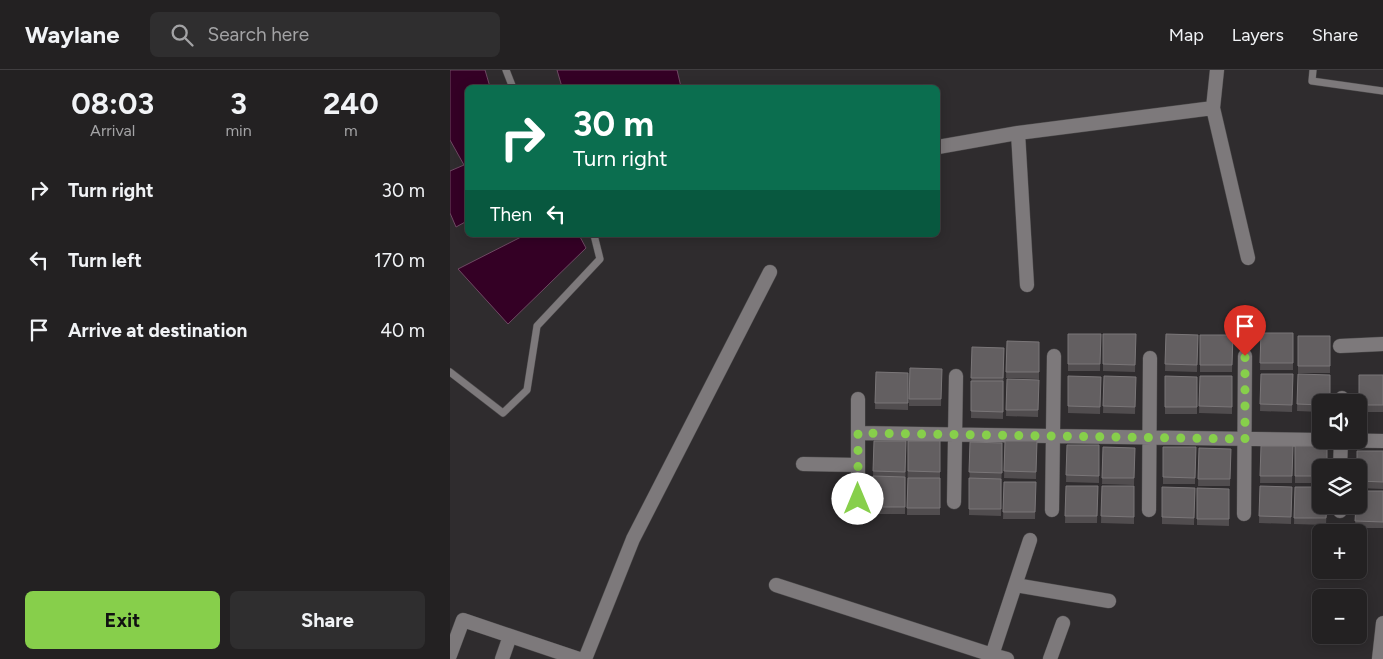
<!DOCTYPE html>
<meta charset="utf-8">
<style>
body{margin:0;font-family:Figtree,sans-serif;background:#2f2e2f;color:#f1f3f6;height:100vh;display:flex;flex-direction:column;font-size:19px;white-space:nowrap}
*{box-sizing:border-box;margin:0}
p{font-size:16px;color:#a3a3a5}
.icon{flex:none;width:28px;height:28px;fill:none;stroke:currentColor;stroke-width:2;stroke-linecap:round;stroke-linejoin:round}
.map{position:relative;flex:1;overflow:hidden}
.panel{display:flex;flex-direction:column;background:#232122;width:450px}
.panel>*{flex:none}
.guide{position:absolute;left:15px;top:15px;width:475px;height:152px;border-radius:8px;box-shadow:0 2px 12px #0003,0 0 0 1px #403e40;background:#0b6e4f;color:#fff;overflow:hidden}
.fabs{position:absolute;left:862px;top:324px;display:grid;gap:10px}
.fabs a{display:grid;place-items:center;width:55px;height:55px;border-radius:8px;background:#232122;box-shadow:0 2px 12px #0003,0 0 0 1px #403e40;font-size:25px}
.pin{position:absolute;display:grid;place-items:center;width:42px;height:42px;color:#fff;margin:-51px -21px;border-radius:50% 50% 50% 0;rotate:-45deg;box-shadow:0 0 5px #0007}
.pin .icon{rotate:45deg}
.me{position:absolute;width:55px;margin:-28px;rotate:0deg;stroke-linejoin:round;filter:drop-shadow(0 0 4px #0008)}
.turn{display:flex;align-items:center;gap:18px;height:105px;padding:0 25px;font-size:22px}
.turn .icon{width:65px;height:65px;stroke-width:2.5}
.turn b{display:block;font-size:35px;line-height:42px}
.then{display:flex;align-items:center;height:48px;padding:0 25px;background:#0003;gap:10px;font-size:19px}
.eta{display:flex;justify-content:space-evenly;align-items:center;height:85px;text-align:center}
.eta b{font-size:30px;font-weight:700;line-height:35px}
.cta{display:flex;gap:10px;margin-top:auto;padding:10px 25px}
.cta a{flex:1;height:58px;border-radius:8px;background:#87cf4b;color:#111;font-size:20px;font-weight:700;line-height:58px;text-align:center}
.cta a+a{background:#2f2e2f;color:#f1f3f6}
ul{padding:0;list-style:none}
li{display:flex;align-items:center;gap:15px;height:70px;padding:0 25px}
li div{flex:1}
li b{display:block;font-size:19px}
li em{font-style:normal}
header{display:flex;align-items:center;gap:30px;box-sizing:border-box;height:70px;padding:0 25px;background:#232122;border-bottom:1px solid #403e40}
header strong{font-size:24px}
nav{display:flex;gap:28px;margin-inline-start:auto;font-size:18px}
.search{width:350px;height:45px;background:#2f2e2f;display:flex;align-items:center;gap:12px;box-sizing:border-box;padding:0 18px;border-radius:8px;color:#a3a3a5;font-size:19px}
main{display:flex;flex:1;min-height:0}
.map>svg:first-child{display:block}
.water{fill:#340025;stroke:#6e4963}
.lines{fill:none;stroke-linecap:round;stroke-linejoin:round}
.lane-casing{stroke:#4c4a4b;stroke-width:8}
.street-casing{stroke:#4c4a4b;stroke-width:15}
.lane{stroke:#7d797b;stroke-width:7}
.street{stroke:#7d797b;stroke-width:14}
.wall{fill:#514d4f}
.building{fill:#635f61;stroke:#7a7678}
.route{stroke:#87cf4b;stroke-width:9;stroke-dasharray:0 16.2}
</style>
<header>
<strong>Waylane</strong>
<div class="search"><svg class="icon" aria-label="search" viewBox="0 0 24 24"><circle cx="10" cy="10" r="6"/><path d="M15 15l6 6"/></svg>Search here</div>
<nav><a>Map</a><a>Layers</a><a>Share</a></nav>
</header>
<main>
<section class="panel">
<div class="eta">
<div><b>08:03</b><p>Arrival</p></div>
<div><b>3</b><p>min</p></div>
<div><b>240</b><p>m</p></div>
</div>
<ul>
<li><svg class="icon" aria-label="right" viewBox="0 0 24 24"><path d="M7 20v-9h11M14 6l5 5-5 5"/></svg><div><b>Turn right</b></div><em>30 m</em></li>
<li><svg class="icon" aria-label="left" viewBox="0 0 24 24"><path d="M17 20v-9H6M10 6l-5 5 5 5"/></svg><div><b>Turn left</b></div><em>170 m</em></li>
<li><svg class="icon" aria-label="arrive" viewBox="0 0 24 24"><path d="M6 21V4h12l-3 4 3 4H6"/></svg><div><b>Arrive at destination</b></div><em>40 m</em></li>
</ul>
<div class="cta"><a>Exit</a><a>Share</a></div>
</section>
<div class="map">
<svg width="933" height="589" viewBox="0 0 933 589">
<rect width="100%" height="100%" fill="#2f2c2e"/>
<path class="water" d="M0 0H35L40 17 18 18 17 151 6 157 0 143V101L14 95 0 70Z
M107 0H227L231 17H112Z
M75 165H129L136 178 58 254 8 199Z"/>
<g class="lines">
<defs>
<path id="lane" d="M56 0 63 18
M863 0 862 11 933 21
M0 302 53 343 77 320 87 256 150 189 144 165"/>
<path id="street" d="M767 0 763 38 798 188
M568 63 577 215
M488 77 568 63 763 38
M890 276 933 274
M892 332V328
M408 363 933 371
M353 394 408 395
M890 398 891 370
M408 429V329
M504 432 506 306
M602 440 604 286
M699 440 700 288
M890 441V435
M794 444 795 286
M326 515 542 585 580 470
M565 515 659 531
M0 585 13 550 129 589
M52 589 60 566
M135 589 183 469 320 202
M540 589 542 585 557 589
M600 589 613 553
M929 589 933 553"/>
</defs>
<use href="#lane" class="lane-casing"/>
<use href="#street" class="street-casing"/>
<use href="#lane" class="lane"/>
<use href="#street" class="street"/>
</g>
<path class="wall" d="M811 263H843V300H810Z
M618 264H651L650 301H618Z
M653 264H686L685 302 653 301Z
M716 264 748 265 747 302 715 301Z
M750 265H783L782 302H750Z
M848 266H880V303H848Z
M557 271 589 272V309L556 308Z
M522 277 554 278 553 349 521 348Z
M460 298 492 299 491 336H459Z
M426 302 458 303V340L425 339Z
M811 304H843L842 342 810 341Z
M848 304 871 332V342L847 341Z
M909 305H933V342H909Z
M618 306 651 307 650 344 618 343Z
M654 306 686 307 685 344 653 343Z
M715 306 747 307V344H715Z
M750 306H782V344L749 343Z
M557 309 589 310 588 347 556 346Z
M424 371H456L455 444H422Z
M458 371H490V445H457Z
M555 371H587L586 409 554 408Z
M520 372 552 373 551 446 519 445Z
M617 375H649V413L616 412Z
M811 376H843L842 413H810Z
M845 376 871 398V413H845Z
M653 377 685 378 684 415 652 414Z
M713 377H746L745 414H713Z
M749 378 781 379 780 416H748Z
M933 381V419L909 418V398Z
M554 412H586L585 449H553Z
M616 416H648L647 453H615Z
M652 416H684V454L651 453Z
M810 416 842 417 841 454 809 453Z
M712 417 745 418 744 455 712 454Z
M845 417 877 435 876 455 844 454Z
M747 418 779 419V456L747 455Z
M933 421V458H905L906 435Z"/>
<path class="building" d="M811 263H843V293H810Z
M618 264H651L650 294H618Z
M653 264H686L685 295 653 294Z
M716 264 748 265 747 295 715 294Z
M750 265H783L782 295H750Z
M848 266H880V296H848Z
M557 271 589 272V302H556Z
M522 277 554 278 553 308H521Z
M460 298 492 299 491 329H459Z
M426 302 458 303V333H425Z
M811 304H843L842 335 810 334Z
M848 304 880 305V332H871V335L847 334Z
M909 305H933V335H909Z
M618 306 651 307 650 337 618 336Z
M654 306 686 307 685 337 653 336Z
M715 306 747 307V337H715Z
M750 306H782V337L749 336Z
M557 309 589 310 588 340H556Z
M521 311H553V342L521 341Z
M424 371H456L455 402 423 401Z
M458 371H490V402L458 401Z
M555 371H587L586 402 554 401Z
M520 372 552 373V403L519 402Z
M617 375H649V406L616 405Z
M811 376H843L842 406H810Z
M845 376H877V398H871V406H845Z
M653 377 685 378 684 408H652Z
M713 377H746L745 408 713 407Z
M749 378 781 379 780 409H748Z
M907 381H933V412L909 411V398H907Z
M423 406 455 407V437H422Z
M458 408H490V438H457Z
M519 408 551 409V439H519Z
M554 412H586L585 442H553Z
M616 416H648L647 446H615Z
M652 416H684V447L651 446Z
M810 416 842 417 841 447 809 446Z
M712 417 745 418 744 448 712 447Z
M845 417H871V435H877L876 448H844Z
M747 418 779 419V449H747Z
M909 421H933V452L905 451 906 435H909Z"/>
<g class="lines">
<path class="route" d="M408 429V363L795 369V286"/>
</g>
</svg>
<div class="fabs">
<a><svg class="icon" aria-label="sound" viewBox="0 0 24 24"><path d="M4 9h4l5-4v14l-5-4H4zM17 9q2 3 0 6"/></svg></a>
<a><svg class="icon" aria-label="layers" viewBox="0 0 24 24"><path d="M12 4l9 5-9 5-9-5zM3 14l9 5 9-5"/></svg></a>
<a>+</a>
<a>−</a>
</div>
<div class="pin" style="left:795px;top:286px;background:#d93025"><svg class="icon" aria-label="arrive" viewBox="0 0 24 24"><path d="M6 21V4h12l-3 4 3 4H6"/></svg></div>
<svg class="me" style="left:408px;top:429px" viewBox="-20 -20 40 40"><circle r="19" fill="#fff"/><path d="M0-13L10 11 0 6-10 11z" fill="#87cf4b"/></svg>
<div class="guide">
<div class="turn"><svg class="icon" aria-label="right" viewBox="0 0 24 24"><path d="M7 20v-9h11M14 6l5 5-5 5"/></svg><div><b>30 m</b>Turn right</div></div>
<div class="then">Then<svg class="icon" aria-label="left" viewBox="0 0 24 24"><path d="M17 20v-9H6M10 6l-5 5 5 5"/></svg></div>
</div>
</div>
</main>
